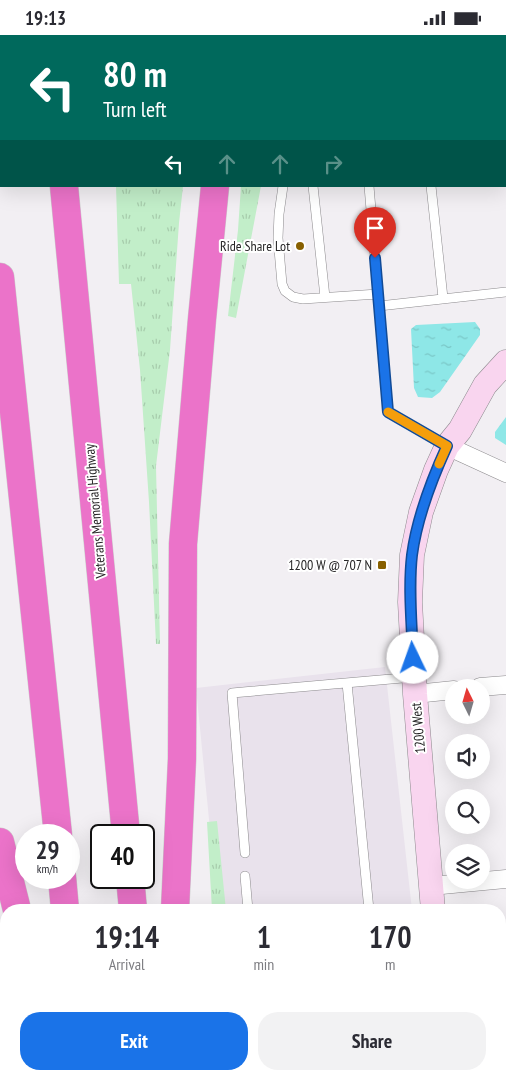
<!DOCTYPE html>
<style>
body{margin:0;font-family:"PT Sans Narrow",sans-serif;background:#f2f2f3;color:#2b2b33;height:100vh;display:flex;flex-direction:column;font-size:19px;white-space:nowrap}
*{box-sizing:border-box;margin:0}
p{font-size:16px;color:#7c7c81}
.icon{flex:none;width:28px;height:28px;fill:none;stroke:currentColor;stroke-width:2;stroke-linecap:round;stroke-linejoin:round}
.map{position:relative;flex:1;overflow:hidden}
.panel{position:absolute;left:0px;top:869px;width:506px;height:176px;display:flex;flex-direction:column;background:#fff;border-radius:20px 20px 0 0;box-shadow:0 5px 20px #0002}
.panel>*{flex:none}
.top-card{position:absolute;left:0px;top:0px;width:506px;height:152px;box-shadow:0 5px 20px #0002;background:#00695c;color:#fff;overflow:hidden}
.needle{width:32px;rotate:355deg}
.fabs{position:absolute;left:445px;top:644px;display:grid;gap:10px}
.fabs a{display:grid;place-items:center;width:45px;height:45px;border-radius:50%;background:#fff;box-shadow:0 5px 20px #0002;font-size:25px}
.speed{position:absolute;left:15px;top:789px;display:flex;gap:10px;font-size:25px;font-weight:700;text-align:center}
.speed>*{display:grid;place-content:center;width:65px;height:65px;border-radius:50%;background:#fff;box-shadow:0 5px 20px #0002;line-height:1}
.speed small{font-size:12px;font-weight:400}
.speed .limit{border:2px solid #111;border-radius:8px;background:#fff;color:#111}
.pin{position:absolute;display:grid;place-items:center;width:42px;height:42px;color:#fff;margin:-51px -21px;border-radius:50% 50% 50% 0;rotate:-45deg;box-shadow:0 0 5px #0007}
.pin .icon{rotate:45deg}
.me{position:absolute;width:55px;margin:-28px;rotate:357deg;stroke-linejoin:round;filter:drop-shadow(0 0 4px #0008)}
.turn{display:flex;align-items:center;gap:18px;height:105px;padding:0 20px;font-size:22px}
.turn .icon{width:65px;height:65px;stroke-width:2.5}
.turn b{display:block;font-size:35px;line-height:42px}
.lanes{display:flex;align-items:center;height:48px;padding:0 20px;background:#0003;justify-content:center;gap:25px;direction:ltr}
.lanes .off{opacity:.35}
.eta{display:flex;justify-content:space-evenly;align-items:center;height:85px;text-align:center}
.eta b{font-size:30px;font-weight:600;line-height:35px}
.primary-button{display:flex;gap:10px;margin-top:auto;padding:10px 20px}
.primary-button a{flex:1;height:58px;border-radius:20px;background:#1a73e8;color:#fff;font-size:20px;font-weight:600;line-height:58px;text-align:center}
.primary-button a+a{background:#f2f2f3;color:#2b2b33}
.status{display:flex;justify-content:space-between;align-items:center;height:35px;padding:0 25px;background:#fff;direction:ltr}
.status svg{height:14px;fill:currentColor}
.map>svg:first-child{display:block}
.built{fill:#e9e2ec}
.grass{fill:url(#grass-tufts)}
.water{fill:url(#water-ripples)}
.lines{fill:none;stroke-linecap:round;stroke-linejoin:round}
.lane-casing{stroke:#8c8a8d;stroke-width:10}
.street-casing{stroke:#8c8a8d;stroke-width:19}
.secondary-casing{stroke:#8c8a8d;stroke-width:25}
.highway-casing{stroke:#cbcbcb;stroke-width:29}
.lane{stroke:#fff;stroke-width:9}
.street{stroke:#fff;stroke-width:18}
.secondary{stroke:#f9d5ef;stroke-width:24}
.highway{stroke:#eb73c9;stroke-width:28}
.route-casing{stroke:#114b97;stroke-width:12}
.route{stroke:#1a73e8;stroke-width:9}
.slow{stroke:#f59e0b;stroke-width:9}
.poi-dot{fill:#886000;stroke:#fff;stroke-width:2}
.labels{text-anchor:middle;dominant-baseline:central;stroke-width:4;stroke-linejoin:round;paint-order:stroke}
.poi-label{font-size:14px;fill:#262526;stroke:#fff;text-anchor:end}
.street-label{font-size:14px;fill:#262526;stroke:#fff}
</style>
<div class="status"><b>19:13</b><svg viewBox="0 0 49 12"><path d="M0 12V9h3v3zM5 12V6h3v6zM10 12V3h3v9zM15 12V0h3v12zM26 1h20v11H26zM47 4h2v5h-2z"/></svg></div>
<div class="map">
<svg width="506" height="1044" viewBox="0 0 506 1044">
<defs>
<pattern id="grass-tufts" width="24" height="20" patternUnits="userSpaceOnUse" patternTransform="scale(1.25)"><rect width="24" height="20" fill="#c2eec9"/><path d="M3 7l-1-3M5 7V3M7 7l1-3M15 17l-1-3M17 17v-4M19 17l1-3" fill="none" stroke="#a7ccac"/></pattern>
<pattern id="water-ripples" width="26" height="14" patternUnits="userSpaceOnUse" patternTransform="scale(1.25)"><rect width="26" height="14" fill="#8ee7e7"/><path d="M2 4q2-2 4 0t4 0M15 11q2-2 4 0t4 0" fill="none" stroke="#7ac6c6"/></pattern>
</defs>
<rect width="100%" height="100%" fill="#f2eff3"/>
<path class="built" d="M385 632 412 875H218L196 653Z
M234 1039H431V1044H235Z"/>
<path class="grass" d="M116 151H183L179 188 170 315 156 431 160 609H156L149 467 140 335 131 249H119Z
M241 151H261L236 283 228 281 238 195Z
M217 786 226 875H212L207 787Z
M0 966 6 1024V1039H8V1044H0Z"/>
<path class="water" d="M475 287 480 294V300L440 357 432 363 418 362 414 353 411 294 416 290Z
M506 382V410L495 403V397Z"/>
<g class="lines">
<defs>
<path id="lane" d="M357 0V1
M493 0V1
M505 11H506
M283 151 279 179 278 203 282 249 285 256 293 262 303 264 378 259
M313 151 325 262
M369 151 388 377 447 411
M431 151 443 263
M379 271 506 257
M347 648 369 875
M245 818 232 658 414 642
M245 841 248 875
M250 1039 251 1044
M381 1039 382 1044"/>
<path id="street" d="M447 411 506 438
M480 652 506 650
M415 659 454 655
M431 851 506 844
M500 953H506"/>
<path id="secondary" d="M433 875 415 659 410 567 412 520 421 477 436 435 447 411 460 395 485 350 506 327
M448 1039V1044"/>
<path id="highway" d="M50 0V1
M191 0V1
M229 1V0
M64 151 126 800
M0 242 58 800
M0 807 17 875
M62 842 65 875
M130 842 133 875
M175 875 182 724 183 509 202 284 215 151
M58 1039 59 1044
M82 1039 83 1044
M148 1039 149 1044"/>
</defs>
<use href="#lane" class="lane-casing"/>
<use href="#street" class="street-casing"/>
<use href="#secondary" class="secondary-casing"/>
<use href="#highway" class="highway-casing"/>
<use href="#lane" class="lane"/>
<use href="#street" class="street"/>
<use href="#secondary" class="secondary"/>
<use href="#highway" class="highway"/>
</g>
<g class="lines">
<defs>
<path id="route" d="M375 223 388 377 447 411C431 446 417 482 412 520 408 554 412 589 413 623"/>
</defs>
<use href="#route" class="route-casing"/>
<use href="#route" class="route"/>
<path class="slow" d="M388 377 447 411 439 429"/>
</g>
<g class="poi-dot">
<circle cx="300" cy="211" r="5"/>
<rect x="377" y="525" width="10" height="10" rx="2.5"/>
</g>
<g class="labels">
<g class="poi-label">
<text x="290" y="211">Ride Share Lot</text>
<text x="372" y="530">1200 W @ 707 N</text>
</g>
<g class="street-label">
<text transform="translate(95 476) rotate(-95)">Veterans Memorial Highway</text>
<text transform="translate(418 693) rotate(-95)">1200 West</text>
</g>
</g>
</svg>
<div class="fabs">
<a><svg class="needle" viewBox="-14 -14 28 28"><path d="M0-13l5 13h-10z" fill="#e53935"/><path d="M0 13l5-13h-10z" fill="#7c7c81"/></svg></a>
<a><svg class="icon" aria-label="sound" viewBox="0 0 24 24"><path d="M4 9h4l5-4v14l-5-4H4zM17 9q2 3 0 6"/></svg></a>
<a><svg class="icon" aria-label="search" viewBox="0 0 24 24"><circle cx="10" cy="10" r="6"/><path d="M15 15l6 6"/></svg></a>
<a><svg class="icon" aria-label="layers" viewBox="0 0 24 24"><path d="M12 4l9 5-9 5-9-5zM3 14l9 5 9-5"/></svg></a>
</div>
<div class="speed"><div>29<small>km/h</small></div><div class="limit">40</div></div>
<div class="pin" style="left:375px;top:223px;background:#d93025"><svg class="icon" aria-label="arrive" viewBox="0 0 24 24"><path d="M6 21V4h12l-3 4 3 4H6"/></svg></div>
<svg class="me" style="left:413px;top:623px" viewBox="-20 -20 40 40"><circle r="19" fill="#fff"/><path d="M0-13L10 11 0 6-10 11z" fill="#1a73e8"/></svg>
<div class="top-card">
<div class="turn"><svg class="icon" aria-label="left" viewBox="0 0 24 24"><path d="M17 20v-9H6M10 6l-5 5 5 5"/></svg><div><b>80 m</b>Turn left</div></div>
<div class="lanes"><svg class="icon" aria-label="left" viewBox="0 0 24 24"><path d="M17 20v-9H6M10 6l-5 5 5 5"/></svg><svg class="icon off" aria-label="ahead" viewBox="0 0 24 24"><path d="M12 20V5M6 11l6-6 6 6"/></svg><svg class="icon off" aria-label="ahead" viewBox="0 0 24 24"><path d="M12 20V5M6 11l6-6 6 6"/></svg><svg class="icon off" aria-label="right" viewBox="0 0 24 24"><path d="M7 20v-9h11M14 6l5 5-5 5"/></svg></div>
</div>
<section class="panel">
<div class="eta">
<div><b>19:14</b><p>Arrival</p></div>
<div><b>1</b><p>min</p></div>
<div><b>170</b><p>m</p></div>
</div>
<div class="primary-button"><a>Exit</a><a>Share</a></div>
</section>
</div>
